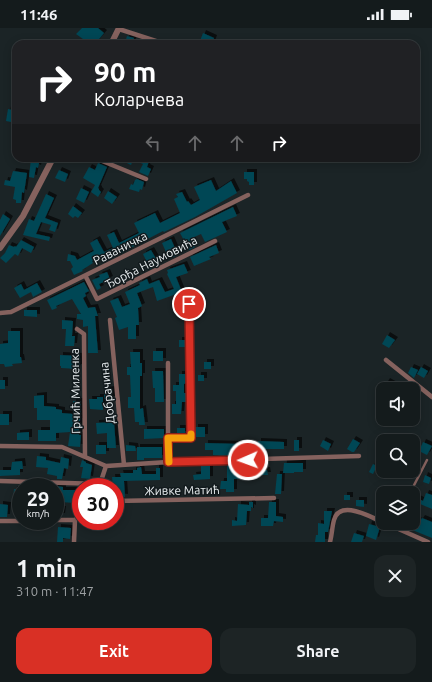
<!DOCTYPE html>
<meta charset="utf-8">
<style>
body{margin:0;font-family:Ubuntu,sans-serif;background:#1d2425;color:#f1f3f6;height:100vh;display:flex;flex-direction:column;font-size:15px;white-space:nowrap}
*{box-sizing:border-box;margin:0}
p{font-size:13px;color:#9da1a3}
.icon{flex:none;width:22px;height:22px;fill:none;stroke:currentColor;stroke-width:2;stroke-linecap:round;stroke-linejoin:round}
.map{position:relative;height:514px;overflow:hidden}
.details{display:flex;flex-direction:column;background:#141b1c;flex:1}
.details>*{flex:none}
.banner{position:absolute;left:12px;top:12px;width:408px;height:122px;border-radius:12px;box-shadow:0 2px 10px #0003,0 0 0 1px #33393b;background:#202124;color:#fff;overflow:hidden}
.controls{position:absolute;left:376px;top:354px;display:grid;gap:8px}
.controls a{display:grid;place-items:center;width:44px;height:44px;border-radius:8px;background:#141b1c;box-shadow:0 2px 10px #0003,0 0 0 1px #33393b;font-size:20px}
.speed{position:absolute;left:12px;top:450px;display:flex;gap:8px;font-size:20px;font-weight:700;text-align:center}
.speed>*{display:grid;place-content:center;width:52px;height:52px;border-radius:50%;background:#141b1c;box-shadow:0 2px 10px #0003,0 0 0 1px #33393b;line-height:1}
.speed small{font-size:10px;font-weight:400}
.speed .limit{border:6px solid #d22;background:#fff;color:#111}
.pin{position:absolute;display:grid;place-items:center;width:34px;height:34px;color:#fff;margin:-17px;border:2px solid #fff;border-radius:50%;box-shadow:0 1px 4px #0007}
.me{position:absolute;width:44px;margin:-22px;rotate:268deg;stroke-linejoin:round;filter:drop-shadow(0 0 3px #0008)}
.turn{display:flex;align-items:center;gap:14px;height:84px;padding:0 16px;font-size:18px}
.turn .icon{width:52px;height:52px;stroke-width:2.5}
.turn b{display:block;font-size:28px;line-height:34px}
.lanes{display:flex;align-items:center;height:38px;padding:0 16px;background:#0003;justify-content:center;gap:20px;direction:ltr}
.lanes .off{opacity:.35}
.round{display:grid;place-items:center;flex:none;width:42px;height:42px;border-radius:12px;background:#1d2425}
.head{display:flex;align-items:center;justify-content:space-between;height:68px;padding:0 16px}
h1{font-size:24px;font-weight:700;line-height:30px}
.primary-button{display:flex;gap:8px;margin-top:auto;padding:8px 16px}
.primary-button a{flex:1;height:46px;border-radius:12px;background:#d93025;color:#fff;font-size:16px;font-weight:700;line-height:46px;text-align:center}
.primary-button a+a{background:#1d2425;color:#f1f3f6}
.status{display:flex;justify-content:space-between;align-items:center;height:28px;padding:0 20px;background:#141b1c;direction:ltr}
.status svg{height:11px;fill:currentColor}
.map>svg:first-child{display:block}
.building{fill:#054654;filter:url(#shadow)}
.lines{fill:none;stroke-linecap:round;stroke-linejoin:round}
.service{stroke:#85625e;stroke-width:2.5}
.minor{stroke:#85625e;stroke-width:4.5}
.tertiary{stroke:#85625e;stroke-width:6}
.route-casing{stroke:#8d1f18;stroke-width:10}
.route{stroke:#d93025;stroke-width:7}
.slow{stroke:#f59e0b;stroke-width:7}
.labels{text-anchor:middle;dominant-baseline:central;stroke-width:3;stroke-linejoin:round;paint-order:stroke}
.street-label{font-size:12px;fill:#eaeff1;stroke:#121a1d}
</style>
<div class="status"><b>11:46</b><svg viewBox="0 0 49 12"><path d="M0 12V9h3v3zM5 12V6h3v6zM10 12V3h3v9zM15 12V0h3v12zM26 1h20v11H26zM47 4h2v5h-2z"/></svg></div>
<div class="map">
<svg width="432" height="514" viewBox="0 0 432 514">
<defs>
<filter id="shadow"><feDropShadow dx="3" dy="-3" stdDeviation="0" flood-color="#0009"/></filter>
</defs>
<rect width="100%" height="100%" fill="#1b2426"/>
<path class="building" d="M82 0H98L104 5 95 16H86L87 14 76 6Z
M203 5 214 10 212 16H208L200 13Z
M127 8 134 10 132 16 125 15Z
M8 81 16 83V95L6 93Z
M31 130 40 131 38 140 36 139 34 150 29 149Z
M116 130H142L149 133 147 139 151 141 148 148 139 144 143 136 133 132 131 137Z
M98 135 107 139 98 160 99 161V162L101 164 98 169 91 164 95 157 83 150 89 139 95 142Z
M59 142 68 146 65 154 55 150Z
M13 143 27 145 24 165 22 164 21 175H16V172L13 171 15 159 4 157 5 152 10 153Z
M244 144H254V157H249V154L247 153V151H244Z
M137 151 144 154 142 162 140 161 139 164 129 161 131 156 133 157 135 152Z
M211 152 216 163 231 153 237 165 195 189 164 204 163 203 106 233 103 228 92 233 93 235 82 242 83 243 74 247 71 241 73 239 70 233H67L68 226 75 228 77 232 90 225 94 223 90 215 97 211 104 224 113 220 107 207 114 204 119 215 139 205 134 195 155 185 160 195 180 185 174 171 178 169 176 166 182 164 187 174 188 173 191 177 200 172 194 159Z
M81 160 89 164 84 175 76 171Z
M108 163 117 169 112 176 104 170Z
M46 166 54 170 45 190 58 195 55 204 49 202 51 197 41 194 36 206 50 209 49 213 23 207 29 191 34 193Z
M73 178 82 185 78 190 75 188 73 190 68 186Z
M233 179 237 188 222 194 227 204 205 214 201 206 192 210 195 219 189 222 180 205Z
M3 186 10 191 0 208V192Z
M171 211 178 227 173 229 170 222 166 224 162 215Z
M21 212 34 219 31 225 22 220 18 228 15 226 6 235 0 230 5 225 9 217 14 219 15 218 16 219Z
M216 217 219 225 209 229 211 231 194 238 190 229Z
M151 222 159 236 150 241 143 226Z
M184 236 188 245 176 249 182 264 157 273 153 259 137 265 142 278 138 280 139 297H136V311H128V299L119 302 115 290 117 289 110 273 118 270 122 279 130 276 125 264 140 257 139 255 147 251 149 256 159 252 165 264 174 261 167 246 168 245 167 242Z
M107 244 110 251 99 256 101 260 97 262 92 252 100 249 99 247Z
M84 254 89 263 85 265 86 268 83 270 88 280 95 279 98 288H95L98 325H88V298L83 299V292L77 291V286H81L72 271 56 278 57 280 52 282 47 272Z
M37 255 42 264 33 269 31 264 20 270 14 260 21 256 24 262Z
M193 277H202V286H193Z
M24 282H37V289L24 288Z
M62 292 73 293 72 308H75L74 318H65L66 301H62Z
M8 303H20V329H21L22 335 12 336 13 338 5 339 4 336H0V316L8 315Z
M387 307 395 312 389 320 382 316Z
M179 312H186V319H179Z
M153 323H163V333H153Z
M130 324H140V335H142V348H140V381L143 380 145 397H139V394H135L134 380H128V369H131L130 347H127V339H131Z
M60 327 80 328V339H78L77 341 61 340V338H60Z
M204 334H211V341H204Z
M411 339 418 342 414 350 408 345Z
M421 339 428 343 424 350 417 346Z
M152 343H163L164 374H155V360H153Z
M179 346H186V355L184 356V365H187V374H182L181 386H172V376H176V363H173V357H179Z
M198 347H204V353H198Z
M0 352H5V361H0Z
M387 353 396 358 394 361H382Z
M112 361V371H104V362Z
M44 367V378L56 379V381L62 382V385L73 386V373H81L80 393H79V407H81L80 419 68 418 70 404 56 405V413H38V402H50V392H37V380H34V368Z
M97 369H103V382L90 381 89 371H97Z
M0 386H9V397H0Z
M114 394 116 420H107V405L97 406 96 395Z
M195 399H205V409H195Z
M177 400H185V406H177Z
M144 401H164V410L144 411Z
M29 404V412H17V405Z
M353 411 360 415 354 424H352L347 421Z
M294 412H299V423H294Z
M323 412 331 416 328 423 320 418Z
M258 413 284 414V421H258Z
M423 414 432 418 427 427 419 423Z
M205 415 241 416V421H234V428L213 427V422H205Z
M96 417H106V426H96Z
M126 417 135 418 136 423H126Z
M137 419H162V430H144V432H137Z
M37 428 46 429V432L60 435 61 429 69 431 68 441 64 440 62 451H57V448L47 446 48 440 36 439Z
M82 432 86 434V435L92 437 90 451 81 450 83 439H80Z
M22 433 23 441H20V447L0 448V442H11L12 434Z
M284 435H303V444H294V445H283Z
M227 436H234V444L267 442 268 447H253V450L234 451V464H226V461H220L221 453H227Z
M373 436 377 438 373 446 369 444Z
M201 437H210V451L194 452 193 447 201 446Z
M141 439 142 446H156V440H160V452L124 453 125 469 115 468V459H113L112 449H121L120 445H133V442H137V440Z
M277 446H282L281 466H275Z
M425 447 431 450 429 456 423 454Z
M55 458 63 459V462H75V475L60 474V465H55Z
M14 461H20L21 472H13Z
M426 465 432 467V481L413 473V468L423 473Z
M344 467H350V472H344Z
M356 472H364V479L356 478Z
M249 474H253V480L251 479V483H247L246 497 232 498V492L237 493 238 476 249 477Z
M269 474H276V488L283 489V494L274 493 273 498H261V490H268Z
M0 476 8 477 7 489H0Z
M58 481H63L62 488H57Z
M324 483H332L328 504H325V514H315L316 507H318V495L324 496Z
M422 490 432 494V510L405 499 407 495H413V491L420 493Z
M369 496 380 499 376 512 366 508Z
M58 499 71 500 70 511 63 510V514H57Z
M354 505 364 508 362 514H351Z"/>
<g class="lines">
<path class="service" d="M410 465 427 432
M395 499 396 495"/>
<path class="minor" d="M119 1 165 16
M95 130 146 151
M86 249 97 271 215 213
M0 285 11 284 248 167
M110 292 124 437
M77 301 84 306V309L85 428
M386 332 432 369
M168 335V434
M168 410H191L189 276
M0 418 62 419 106 438 168 434 359 428
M0 453 100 456
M99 459 106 438
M115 473 274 470
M55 492H75L81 487
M0 493H21
M385 495 428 514
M74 514 75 492
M330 514C332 507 332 499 334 492 340 471 370 489 383 494"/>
<path class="tertiary" d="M111 16 119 0
M0 220 23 188 53 130"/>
</g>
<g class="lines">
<defs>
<path id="route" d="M189 276 191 410H168V434L248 432"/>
</defs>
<use href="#route" class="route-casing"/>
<use href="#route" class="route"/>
<path class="slow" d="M169 434 168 410H191V406"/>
</g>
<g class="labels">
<g class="street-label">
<text transform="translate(120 220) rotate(-27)">Раваничка</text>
<text transform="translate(151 234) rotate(-27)">Ђорђа Наумовића</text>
<text transform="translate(75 363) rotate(-91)">Грчић Миленка</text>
<text transform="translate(107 365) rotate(-96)">Добрачина</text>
<text transform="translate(182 462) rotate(-1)">Живке Матић</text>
</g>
</g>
</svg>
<div class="controls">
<a><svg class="icon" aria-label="sound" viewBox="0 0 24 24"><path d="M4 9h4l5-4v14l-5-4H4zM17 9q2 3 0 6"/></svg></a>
<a><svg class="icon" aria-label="search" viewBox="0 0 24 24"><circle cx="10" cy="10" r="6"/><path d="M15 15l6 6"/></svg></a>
<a><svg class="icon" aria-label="layers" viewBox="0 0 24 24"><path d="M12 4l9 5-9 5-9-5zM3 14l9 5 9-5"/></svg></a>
</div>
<div class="speed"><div>29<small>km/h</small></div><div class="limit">30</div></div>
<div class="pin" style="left:189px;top:276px;background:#d93025"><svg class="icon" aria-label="arrive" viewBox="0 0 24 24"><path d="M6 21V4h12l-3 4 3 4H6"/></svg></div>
<svg class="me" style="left:248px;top:432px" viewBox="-20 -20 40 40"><circle r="17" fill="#d93025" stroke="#fff" stroke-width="3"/><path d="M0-11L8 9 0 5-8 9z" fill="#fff"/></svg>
<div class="banner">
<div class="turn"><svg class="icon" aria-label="right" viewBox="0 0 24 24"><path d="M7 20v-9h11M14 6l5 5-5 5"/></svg><div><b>90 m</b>Коларчева</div></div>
<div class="lanes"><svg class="icon off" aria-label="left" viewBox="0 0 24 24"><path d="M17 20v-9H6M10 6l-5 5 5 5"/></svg><svg class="icon off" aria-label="ahead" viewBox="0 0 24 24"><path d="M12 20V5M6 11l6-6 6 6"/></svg><svg class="icon off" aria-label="ahead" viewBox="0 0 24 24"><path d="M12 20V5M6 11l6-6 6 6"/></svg><svg class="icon" aria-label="right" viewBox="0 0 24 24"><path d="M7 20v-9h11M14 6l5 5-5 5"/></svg></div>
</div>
</div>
<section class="details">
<div class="head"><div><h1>1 min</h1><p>310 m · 11:47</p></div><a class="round"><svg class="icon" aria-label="close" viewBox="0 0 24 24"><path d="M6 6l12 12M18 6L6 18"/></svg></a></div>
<div class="primary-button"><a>Exit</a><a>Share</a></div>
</section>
